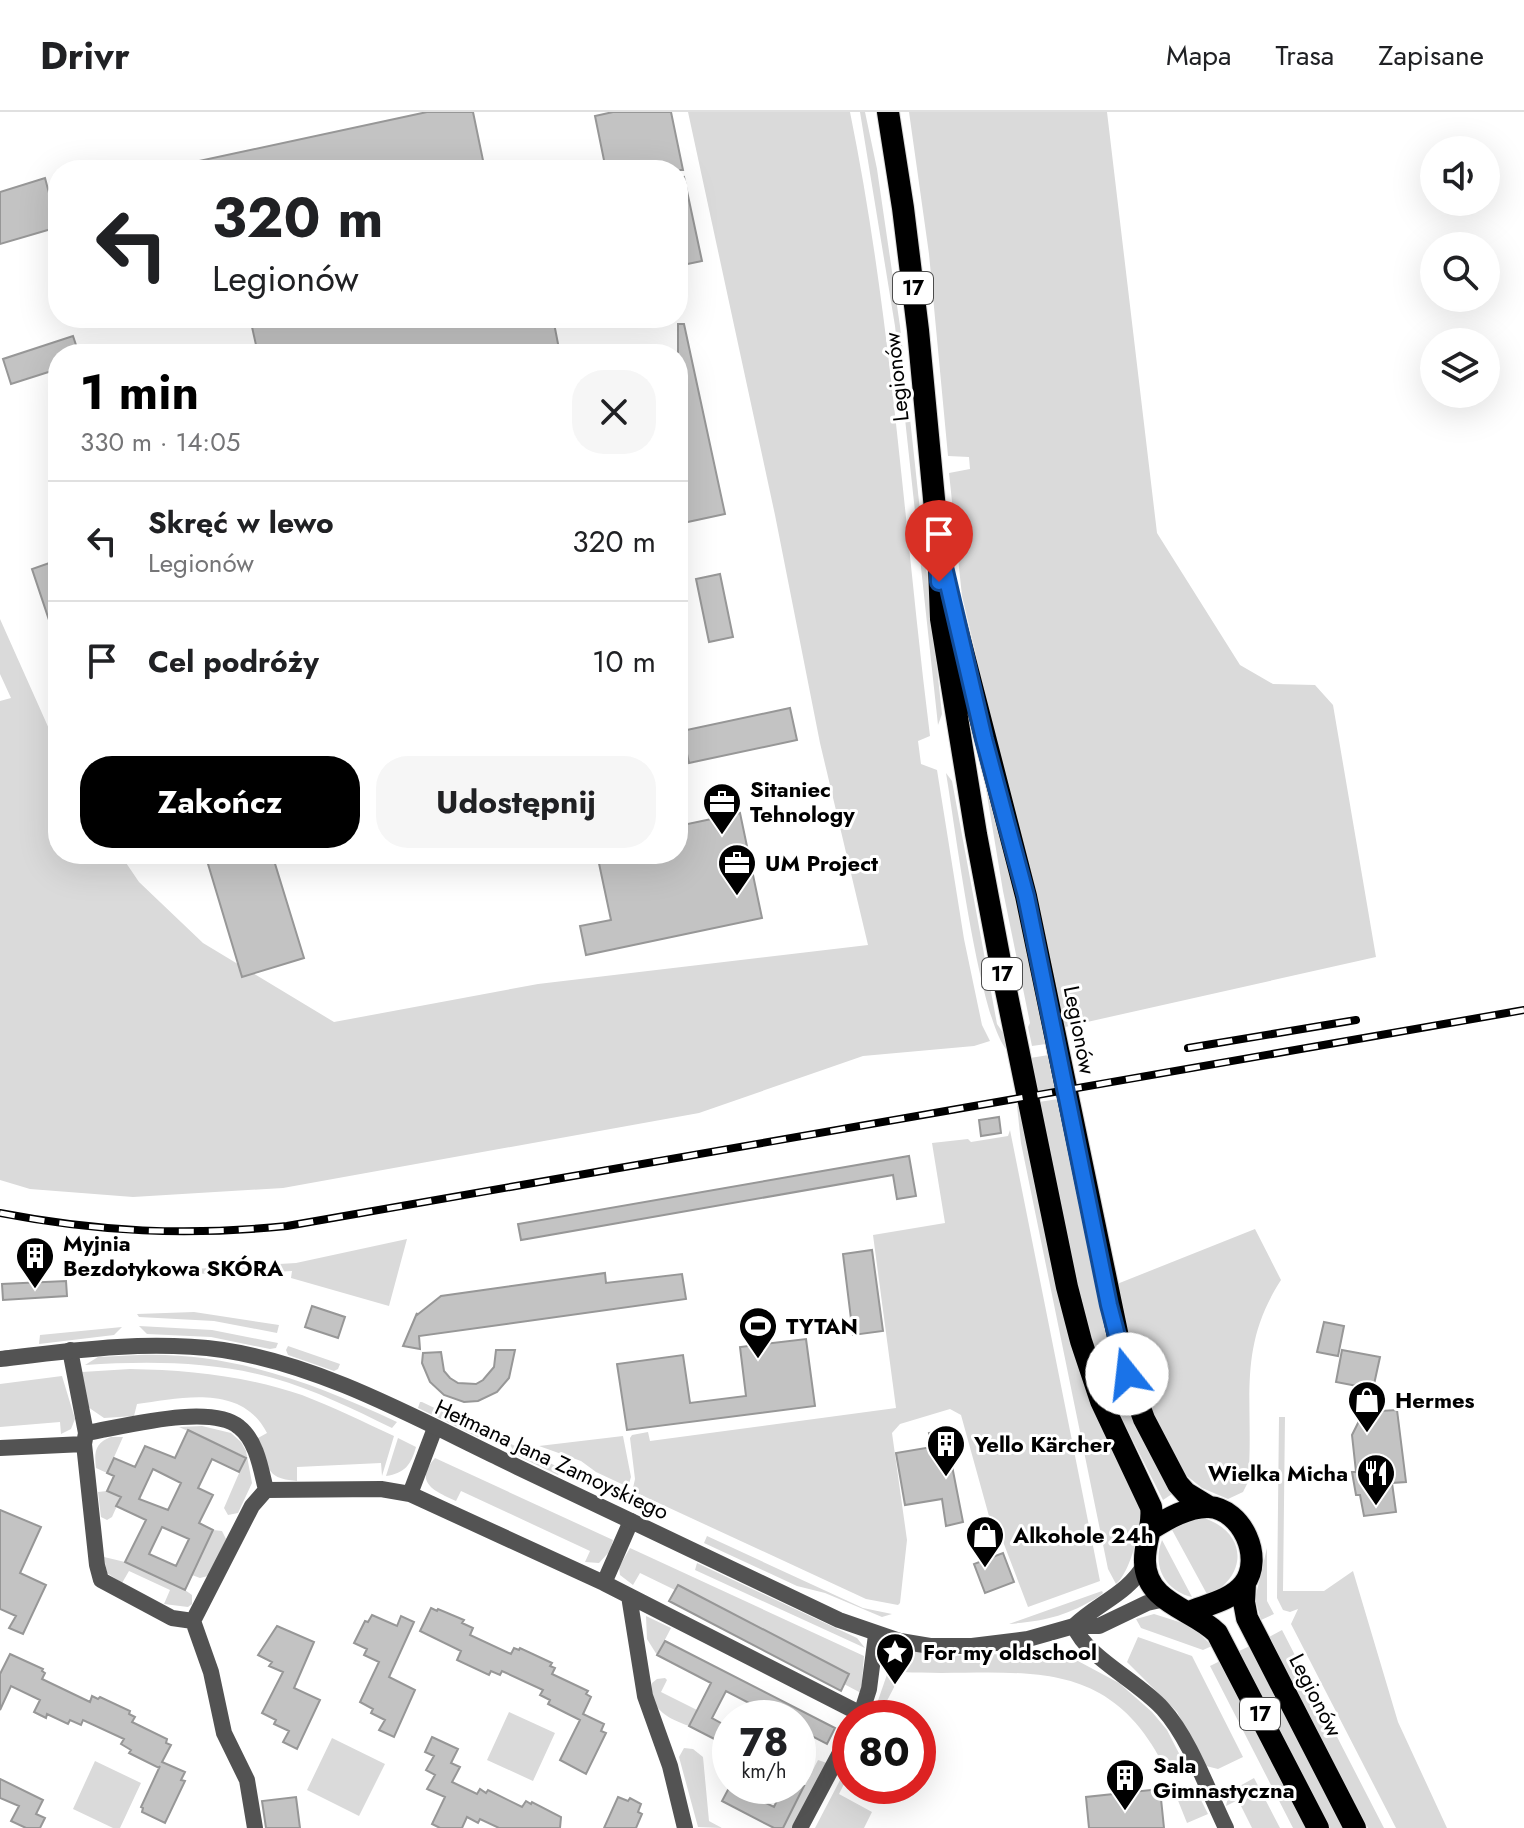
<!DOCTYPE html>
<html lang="pl">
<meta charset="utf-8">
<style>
body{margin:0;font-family:Jost,sans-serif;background:#f6f6f6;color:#202124;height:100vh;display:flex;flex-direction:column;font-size:30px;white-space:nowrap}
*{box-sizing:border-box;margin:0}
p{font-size:26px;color:#757577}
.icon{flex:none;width:44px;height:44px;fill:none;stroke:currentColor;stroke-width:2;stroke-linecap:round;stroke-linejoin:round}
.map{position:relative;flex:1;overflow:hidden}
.drawer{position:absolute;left:48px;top:232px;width:640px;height:520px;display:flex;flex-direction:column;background:#fff;border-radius:32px;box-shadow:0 8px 32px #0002}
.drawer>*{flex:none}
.top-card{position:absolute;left:48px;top:48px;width:640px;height:168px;border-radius:32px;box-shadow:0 8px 32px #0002;background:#fff;color:#202124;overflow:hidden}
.buttons{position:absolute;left:1420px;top:24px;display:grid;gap:16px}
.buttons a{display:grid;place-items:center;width:80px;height:80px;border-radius:50%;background:#fff;box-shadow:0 8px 32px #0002;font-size:40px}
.speed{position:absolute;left:712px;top:1588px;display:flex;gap:16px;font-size:40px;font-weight:700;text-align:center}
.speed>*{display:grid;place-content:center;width:104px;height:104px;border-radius:50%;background:#fff;box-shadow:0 8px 32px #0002;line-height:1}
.speed small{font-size:20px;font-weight:400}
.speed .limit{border:12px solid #d22;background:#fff;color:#111}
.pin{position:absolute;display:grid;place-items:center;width:68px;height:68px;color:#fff;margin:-82px -34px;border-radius:50% 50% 50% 0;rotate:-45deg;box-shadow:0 0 8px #0007}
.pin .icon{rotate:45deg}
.me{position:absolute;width:88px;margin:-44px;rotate:344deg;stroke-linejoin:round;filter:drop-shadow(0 0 6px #0008)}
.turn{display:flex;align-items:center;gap:28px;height:168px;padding:0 32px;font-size:36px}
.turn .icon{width:104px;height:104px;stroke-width:2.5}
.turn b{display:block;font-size:56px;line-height:68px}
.round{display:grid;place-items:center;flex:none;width:84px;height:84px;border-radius:32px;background:#f6f6f6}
.headline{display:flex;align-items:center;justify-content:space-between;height:136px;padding:0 32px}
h1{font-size:48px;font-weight:700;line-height:60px;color:#000}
.cta{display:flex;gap:16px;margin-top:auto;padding:16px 32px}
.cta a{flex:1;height:92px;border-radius:32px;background:#000;color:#fff;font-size:32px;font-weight:700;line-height:92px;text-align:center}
.cta a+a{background:#f6f6f6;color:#202124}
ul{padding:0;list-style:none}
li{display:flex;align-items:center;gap:24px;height:120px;padding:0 32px;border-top:2px solid #e0e0e0}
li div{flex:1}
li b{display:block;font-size:30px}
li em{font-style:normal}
header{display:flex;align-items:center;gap:48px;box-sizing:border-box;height:112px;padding:0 40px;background:#fff;border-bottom:2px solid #e0e0e0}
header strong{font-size:38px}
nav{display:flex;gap:44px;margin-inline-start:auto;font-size:28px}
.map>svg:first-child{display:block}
.green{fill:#dadada}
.building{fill:#c3c3c3;stroke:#979797;stroke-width:2;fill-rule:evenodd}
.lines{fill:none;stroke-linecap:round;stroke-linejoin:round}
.trunk-casing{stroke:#dbdbdb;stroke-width:24}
.minor{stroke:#535353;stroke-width:16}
.tertiary{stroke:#535353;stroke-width:16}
.trunk{stroke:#000;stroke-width:22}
.rail-casing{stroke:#000;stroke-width:8}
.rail{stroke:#fff;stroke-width:5;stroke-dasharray:15;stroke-linecap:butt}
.route-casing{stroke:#114b97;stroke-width:20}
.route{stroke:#1a73e8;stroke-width:14}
.labels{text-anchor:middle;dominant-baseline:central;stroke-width:6;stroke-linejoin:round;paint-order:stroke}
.shield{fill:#fff;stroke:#4c4c4c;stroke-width:2}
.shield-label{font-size:20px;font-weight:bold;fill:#000}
.street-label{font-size:22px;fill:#000;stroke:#fff}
.poi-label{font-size:22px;font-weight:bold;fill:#000;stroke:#fff;text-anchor:start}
</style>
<header>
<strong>Drivr</strong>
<nav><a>Mapa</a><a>Trasa</a><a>Zapisane</a></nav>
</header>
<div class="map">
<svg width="1524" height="1716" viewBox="0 0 1524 1716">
<rect width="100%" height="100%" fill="#fff"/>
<path class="green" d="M688 0H850C892 206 904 416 930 624L918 629 921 652 937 658 964 827 982 913 990 929 974 934 863 944 699 1001 283 1076 133 1085 30 1077 0 1068V589L11 586 0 562V507L58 637V742H120L139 770 203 831 334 910 538 872 868 833 820 631 775 403Z
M860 0H865L877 57 900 214 942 602 938 613 895 214Z
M909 0H1107L1157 421 1240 553 1273 572 1315 573 1333 593 1376 845 1065 915 1034 769 1008 676 962 484 949 361 970 357 969 345 948 344 929 142Z
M980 641 1005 741 1046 932 1032 934 1028 915 1030 911 1003 779Z
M946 661 952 669 997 912 1004 922 1007 938C979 908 955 713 946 661Z
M1049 943 1055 976 1037 979 1030 946Z
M1058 987 1108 1230 1172 1382 1163 1388 1125 1313 1096 1239 1076 1166 1039 990Z
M1017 994H1019L1067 1220 1088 1283 1140 1396C1141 1416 1131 1459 1116 1472L1108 1457 1099 1413 1021 1031Z
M1010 1018 1100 1469 1028 1495 997 1414 992 1415 961 1303 950 1297 900 1312 892 1321 907 1428 900 1491 898 1493 866 1487 637 1381 633 1376 635 1367 630 1326 632 1323 648 1320 650 1329 896 1296 873 1123 945 1111 932 1031 968 1027 971 1030 1008 1024Z
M1255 1117 1281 1168C1235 1239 1255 1292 1248 1370L1243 1380 1228 1387 1202 1376 1187 1364 1155 1305 1131 1239 1117 1172Z
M407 1127 389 1194 291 1166 292 1159 224 1163 160 1159 296 1151Z
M194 1200 279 1213 277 1221 214 1209 139 1205 137 1202Z
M139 1214 212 1218 278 1231 276 1236 270 1237 211 1225 147 1222Z
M122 1215 114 1223 39 1232 40 1223Z
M288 1234 340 1252 338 1257 334 1259 288 1243 286 1238Z
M139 1243C232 1240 314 1271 397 1310L392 1316C353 1297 315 1278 273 1266 212 1249 148 1249 85 1253L98 1245Z
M130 1257C189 1258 246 1264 302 1283 333 1295 364 1310 394 1324L382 1364 381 1351 297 1355V1369C261 1366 272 1354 258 1326L267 1321C242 1271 180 1286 137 1292L134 1304 104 1306 88 1295 82 1260Z
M62 1264 75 1307 71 1317 61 1322 60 1310 0 1315V1272Z
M420 1290H422L489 1322 485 1325H478L418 1296Z
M1279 1305H1285L1283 1479H1324L1353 1459 1398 1610 1447 1716H1396L1291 1512 1298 1497 1290 1500 1283 1498 1277 1486Z
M202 1314 231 1321 241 1330 246 1339 252 1371 238 1401 228 1403 224 1396 246 1345 179 1315Z
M623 1324 631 1365 628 1375 596 1360 581 1349 539 1334Z
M111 1325H123L107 1361 96 1356C94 1340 95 1331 111 1325Z
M398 1326 416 1335C411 1353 405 1361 386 1364Z
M509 1331 562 1357 558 1363 516 1343Z
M435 1346 613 1428 610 1439 599 1451 585 1450 590 1439 461 1379 456 1389C435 1379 413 1371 435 1346Z
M107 1379 121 1385 112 1405 107 1408 101 1405 98 1380Z
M1204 1406C1248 1421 1248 1464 1208 1484L1171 1416 1184 1408Z
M213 1418 222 1419 226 1427 208 1464 200 1466 192 1463Z
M707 1424 863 1496 892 1502 882 1505 825 1481 797 1474 704 1431Z
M1162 1428 1192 1485C1164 1478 1152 1453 1162 1428Z
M630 1436 864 1544 861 1581 844 1572 849 1562 678 1473 675 1478 640 1461 633 1473 620 1463 619 1455Z
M1267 1436V1489L1274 1502 1261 1508 1255 1487Z
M104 1445 125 1450 185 1478 192 1483V1492L188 1495 164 1492 170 1478 129 1459 122 1471 107 1461Z
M697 1451 857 1526 865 1536 695 1458Z
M1102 1479 1103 1481 1098 1485C1067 1504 1045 1509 1009 1512Z
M1154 1502 1192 1514 1212 1534 1203 1538 1141 1516 1136 1507Z
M646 1504 671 1516 657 1543 647 1527Z
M1282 1518 1384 1716H1368L1269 1525Z
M1138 1525 1192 1544 1243 1645 1218 1657 1206 1654 1177 1600 1127 1550Z
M1250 1534 1344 1716H1330L1239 1539Z
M891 1536 945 1544 1035 1541 1078 1549 1119 1571 1152 1600 1167 1618 1186 1655 1182 1660H1167C1107 1535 1016 1566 902 1560L878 1606H872L893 1545 882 1541Z
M1220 1549 1306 1716H1293L1210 1554Z
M665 1566 667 1568 661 1580 697 1598 689 1614C668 1606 649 1598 652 1571L657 1567Z
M509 1600 555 1621 533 1669 487 1648Z
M332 1626 385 1652 359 1704 307 1678Z
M684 1636 693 1637 703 1645 709 1709 722 1716 698 1715 679 1645Z
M818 1648 827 1651 793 1716H783Z
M95 1649 141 1671 120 1716H113L73 1697Z
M850 1649V1660L839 1682 872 1700 864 1716H815Z
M1254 1666 1280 1716H1252L1238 1688 1226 1694 1229 1680Z
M1189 1675 1196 1678 1208 1702 1187 1711 1173 1676Z"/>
<path class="building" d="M427 0H473L485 58H186L185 52Z
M613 0H671L683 58H606L595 4Z
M684 65 702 149 678 154V66Z
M45 66 58 115 0 132V80Z
M250 206H553L560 242H258Z
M678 212H684L725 402 683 411 678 385Z
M73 224 79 242H58V257L11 272 3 247Z
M58 448V526H55L32 457Z
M720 462 733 525 709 530 696 467Z
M790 596 797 628 689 651 682 619Z
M740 701 762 806 586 843 580 814 611 808 597 742H678V714Z
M205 742H272L304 846 242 865Z
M999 1005 1001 1021 981 1024 979 1008Z
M909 1044 916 1084 897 1087 893 1063 521 1128 518 1112Z
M872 1138 883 1219 853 1223 843 1142Z
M605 1161 606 1171 682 1162 686 1187 419 1224 420 1237 403 1234 417 1201V1203L441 1184Z
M66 1169 67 1184 3 1188 2 1172Z
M312 1194 345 1205 338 1226 305 1215Z
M1324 1210 1344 1214 1338 1244 1317 1240Z
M806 1227 815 1294 627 1318 617 1252 683 1243 690 1291 746 1284 740 1235Z
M496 1238H515L509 1266 497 1280 478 1289 464 1290 444 1283 430 1270 422 1251 423 1241 441 1240 444 1259 450 1266 458 1271 476 1272 483 1268 494 1255Z
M1342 1238 1380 1245 1373 1277 1336 1270Z
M1379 1295 1380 1299 1397 1298 1406 1370 1392 1371 1396 1400 1364 1404 1360 1383H1356L1352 1360H1356L1352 1323 1362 1303 1370 1297Z
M188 1318 246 1346 239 1360 212 1347 198 1376 213 1383 199 1411 213 1418 185 1478 125 1450 146 1408 116 1394 121 1385 107 1379 114 1364 107 1361 114 1346 135 1355 145 1334 175 1346ZM153 1357 181 1371 168 1398 139 1387ZM162 1415 189 1427 176 1454 149 1442Z
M945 1318 963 1410 946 1414 942 1387 905 1393 896 1341 932 1335 929 1321Z
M0 1398 41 1415 20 1461 46 1473 23 1522 9 1516 16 1504 0 1497Z
M1003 1441 1014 1470 985 1481 974 1452Z
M678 1473 849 1562 841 1579 669 1489Z
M431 1496 437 1499 438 1497 464 1508 462 1511 473 1516 470 1523 511 1542 514 1536 519 1538 520 1536 552 1551 550 1554 555 1556 552 1562 588 1579 586 1582 591 1585 583 1602 604 1612 601 1619 606 1621 586 1662 560 1648 580 1608 548 1592 550 1588 540 1583 543 1578 502 1559 500 1563 491 1559 489 1563 457 1548 461 1539 420 1519Z
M372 1503 397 1514 401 1504 414 1510 389 1565 415 1578 394 1625 379 1618 385 1608 371 1601 373 1597 360 1590 379 1550 364 1543 367 1537 354 1531 365 1509 368 1510Z
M277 1514 314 1530 294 1576 320 1588 297 1637 283 1630 289 1619 274 1612 276 1608 262 1601 283 1560 269 1554 272 1550 258 1543Z
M665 1529 835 1616 827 1632 798 1617V1606H746L753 1593 726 1579 712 1606 730 1616V1635L689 1614 711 1571 657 1543Z
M10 1542 43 1557 42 1559 45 1561 42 1567 90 1590 92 1584 98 1587 100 1585 130 1599 129 1602 135 1605 132 1610 167 1627 166 1631 171 1633 162 1650 185 1660 181 1668 185 1669 165 1711 142 1700 143 1696 141 1695 160 1654 159 1656 129 1641 131 1638 121 1632 124 1627 83 1608 81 1613 70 1608 68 1612 47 1602 46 1606 34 1600 40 1588 11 1574 0 1598V1562Z
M432 1625 458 1637 451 1651 460 1655 452 1670 477 1682 480 1677 486 1681 488 1678 522 1695 526 1689 531 1692 532 1690 561 1705 560 1716H499L480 1707 478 1711 467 1705 462 1716H440L432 1712 445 1685 427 1677 435 1663 426 1658 434 1644 425 1640Z
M0 1667 43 1688 36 1702 45 1706 40 1716H26L11 1709 19 1694 0 1686Z
M730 1674H749L745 1681 774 1695 784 1674H804L783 1716H774L722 1689Z
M1160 1677 1164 1716H1089L1086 1685Z
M296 1685 300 1716H266L262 1689Z
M618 1685 628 1689 630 1686 641 1692 638 1700 642 1702 636 1716H604Z"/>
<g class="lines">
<defs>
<path id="trunk" d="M888 0 903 96 918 218 938 429 941 507 976 722 1000 849 1067 1175 1081 1229 1101 1289 1151 1395C1154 1414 1144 1431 1145 1450 1146 1491 1193 1497 1217 1521L1318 1716
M952 497 1026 784 1123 1249 1144 1307 1178 1372 1186 1381 1209 1395
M1151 1417C1167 1407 1189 1394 1209 1395 1242 1397 1264 1446 1244 1472 1232 1488 1206 1493 1189 1500
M1245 1471 1244 1490 1247 1506 1355 1716"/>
</defs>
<use href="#trunk" class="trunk-casing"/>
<path class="minor" d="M70 1238 86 1321
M84 1332 86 1321C123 1315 210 1291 239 1315 257 1329 261 1358 266 1378L252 1394 193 1509 211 1560 224 1621 247 1668 255 1716
M0 1336 84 1332 97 1453 101 1468 172 1506 193 1509
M266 1378 381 1377 410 1382 604 1471 861 1602 858 1606
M410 1382 435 1316
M604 1471 631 1409
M629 1484 645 1584 670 1654 685 1716
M1074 1514C1087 1546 1138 1569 1163 1597 1190 1627 1208 1679 1226 1716
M861 1602 869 1577 876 1523
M800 1716 850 1622"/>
<path class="tertiary" d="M0 1247C75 1238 148 1228 223 1238 320 1253 412 1304 499 1346 612 1401 726 1454 839 1508L900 1529 930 1534H972L1028 1527 1074 1514H1099L1147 1491 1165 1487
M1074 1514C1099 1490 1127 1483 1145 1452"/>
<use href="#trunk" class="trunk"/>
<defs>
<path id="rail" d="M1188 936 1356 908
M0 1101C98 1120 187 1124 287 1114L1524 898"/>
</defs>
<use href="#rail" class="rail-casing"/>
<use href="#rail" class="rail"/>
</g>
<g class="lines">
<defs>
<path id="route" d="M939 470 938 429 984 627 1026 784 1109 1193 1127 1262"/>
</defs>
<use href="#route" class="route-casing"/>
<use href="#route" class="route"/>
</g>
<defs>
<symbol id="office-pin" viewBox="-11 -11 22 30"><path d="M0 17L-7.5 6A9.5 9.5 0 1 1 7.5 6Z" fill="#000" stroke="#fff"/><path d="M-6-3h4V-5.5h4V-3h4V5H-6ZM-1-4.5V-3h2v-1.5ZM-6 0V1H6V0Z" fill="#fff"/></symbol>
<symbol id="building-pin" viewBox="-11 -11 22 30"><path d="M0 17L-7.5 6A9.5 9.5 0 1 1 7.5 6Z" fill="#000" stroke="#fff"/><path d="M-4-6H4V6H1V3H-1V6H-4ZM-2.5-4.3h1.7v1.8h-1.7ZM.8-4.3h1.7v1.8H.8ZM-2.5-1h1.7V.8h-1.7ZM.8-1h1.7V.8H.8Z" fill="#fff"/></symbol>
<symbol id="stadium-pin" viewBox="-11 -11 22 30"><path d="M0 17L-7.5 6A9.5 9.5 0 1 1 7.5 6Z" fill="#000" stroke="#fff"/><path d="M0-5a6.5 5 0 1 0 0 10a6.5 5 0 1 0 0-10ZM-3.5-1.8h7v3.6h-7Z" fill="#fff"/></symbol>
<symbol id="shop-pin" viewBox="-11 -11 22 30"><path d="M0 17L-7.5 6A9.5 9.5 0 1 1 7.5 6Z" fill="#000" stroke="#fff"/><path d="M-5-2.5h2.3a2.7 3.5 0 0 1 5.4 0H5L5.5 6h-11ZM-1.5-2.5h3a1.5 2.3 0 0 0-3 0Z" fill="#fff"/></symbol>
<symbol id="restaurant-pin" viewBox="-11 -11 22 30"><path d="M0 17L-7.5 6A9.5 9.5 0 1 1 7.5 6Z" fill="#000" stroke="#fff"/><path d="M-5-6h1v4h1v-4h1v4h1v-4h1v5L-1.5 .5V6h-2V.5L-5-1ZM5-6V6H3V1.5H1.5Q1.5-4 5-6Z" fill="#fff"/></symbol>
<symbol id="sight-pin" viewBox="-11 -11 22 30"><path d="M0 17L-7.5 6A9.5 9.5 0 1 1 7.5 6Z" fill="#000" stroke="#fff"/><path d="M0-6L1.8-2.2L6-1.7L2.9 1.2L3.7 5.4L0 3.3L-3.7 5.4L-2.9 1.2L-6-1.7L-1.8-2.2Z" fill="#fff"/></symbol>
</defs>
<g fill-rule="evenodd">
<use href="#office-pin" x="700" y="668" width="44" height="60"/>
<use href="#office-pin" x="715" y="729" width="44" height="60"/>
<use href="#building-pin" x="13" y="1122" width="44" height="60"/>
<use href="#stadium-pin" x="736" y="1192" width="44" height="60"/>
<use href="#shop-pin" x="1345" y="1266" width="44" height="60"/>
<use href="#building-pin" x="924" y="1310" width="44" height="60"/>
<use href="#restaurant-pin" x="1354" y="1339" width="44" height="60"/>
<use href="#shop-pin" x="963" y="1401" width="44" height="60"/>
<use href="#sight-pin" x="873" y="1518" width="44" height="60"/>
<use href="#building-pin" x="1103" y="1644" width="44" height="60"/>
</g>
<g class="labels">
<g class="shield">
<rect x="893" y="160" width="40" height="32" rx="6"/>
<rect x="982" y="846" width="40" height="32" rx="6"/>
<rect x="1240" y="1586" width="40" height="32" rx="6"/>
</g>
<g class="shield-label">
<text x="913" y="176">17</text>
<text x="1002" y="862">17</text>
<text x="1260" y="1602">17</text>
</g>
<g class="street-label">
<text transform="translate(896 265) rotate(-96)">Legionów</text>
<text transform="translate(1080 918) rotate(79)">Legionów</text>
<text transform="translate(552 1347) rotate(25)">Hetmana Jana Zamoyskiego</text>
<text transform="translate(1316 1583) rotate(63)">Legionów</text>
</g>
<g class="poi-label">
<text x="750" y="677">Sitaniec<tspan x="750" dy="25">Tehnology</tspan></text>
<text x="765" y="751">UM Project</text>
<text x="63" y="1131">Myjnia<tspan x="63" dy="25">Bezdotykowa SKÓRA</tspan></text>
<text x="786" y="1214">TYTAN</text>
<text x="1395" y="1288">Hermes</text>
<text x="974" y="1332">Yello Kärcher</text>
<text x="1348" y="1361" text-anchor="end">Wielka Micha</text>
<text x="1013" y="1423">Alkohole 24h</text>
<text x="923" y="1540">For my oldschool</text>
<text x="1153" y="1653">Sala<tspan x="1153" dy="25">Gimnastyczna</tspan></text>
</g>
</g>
</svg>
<div class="buttons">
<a><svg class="icon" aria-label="sound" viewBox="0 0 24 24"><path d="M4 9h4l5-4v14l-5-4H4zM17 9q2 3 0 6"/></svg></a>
<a><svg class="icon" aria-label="search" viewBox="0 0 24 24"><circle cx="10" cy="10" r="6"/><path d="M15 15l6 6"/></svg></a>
<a><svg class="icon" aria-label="layers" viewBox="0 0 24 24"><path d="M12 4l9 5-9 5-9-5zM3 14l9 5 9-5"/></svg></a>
</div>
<div class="speed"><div>78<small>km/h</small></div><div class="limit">80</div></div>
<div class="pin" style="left:939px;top:470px;background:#d93025"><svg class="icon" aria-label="arrive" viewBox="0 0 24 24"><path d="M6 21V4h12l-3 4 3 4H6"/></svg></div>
<svg class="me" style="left:1127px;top:1262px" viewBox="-20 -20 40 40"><circle r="19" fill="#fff"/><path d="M0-13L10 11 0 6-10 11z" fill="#1a73e8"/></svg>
<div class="top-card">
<div class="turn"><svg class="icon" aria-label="left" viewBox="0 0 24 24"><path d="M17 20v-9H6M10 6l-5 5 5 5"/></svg><div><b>320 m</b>Legionów</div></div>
</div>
<section class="drawer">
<div class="headline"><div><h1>1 min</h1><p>330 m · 14:05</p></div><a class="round"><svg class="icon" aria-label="close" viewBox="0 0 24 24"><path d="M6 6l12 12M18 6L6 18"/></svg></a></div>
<ul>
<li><svg class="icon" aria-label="left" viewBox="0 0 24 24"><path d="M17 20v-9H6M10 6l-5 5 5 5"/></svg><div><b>Skręć w lewo</b><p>Legionów</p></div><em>320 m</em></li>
<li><svg class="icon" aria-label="arrive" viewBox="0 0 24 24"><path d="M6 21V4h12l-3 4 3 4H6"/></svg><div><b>Cel podróży</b></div><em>10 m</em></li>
</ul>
<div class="cta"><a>Zakończ</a><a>Udostępnij</a></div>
</section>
</div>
